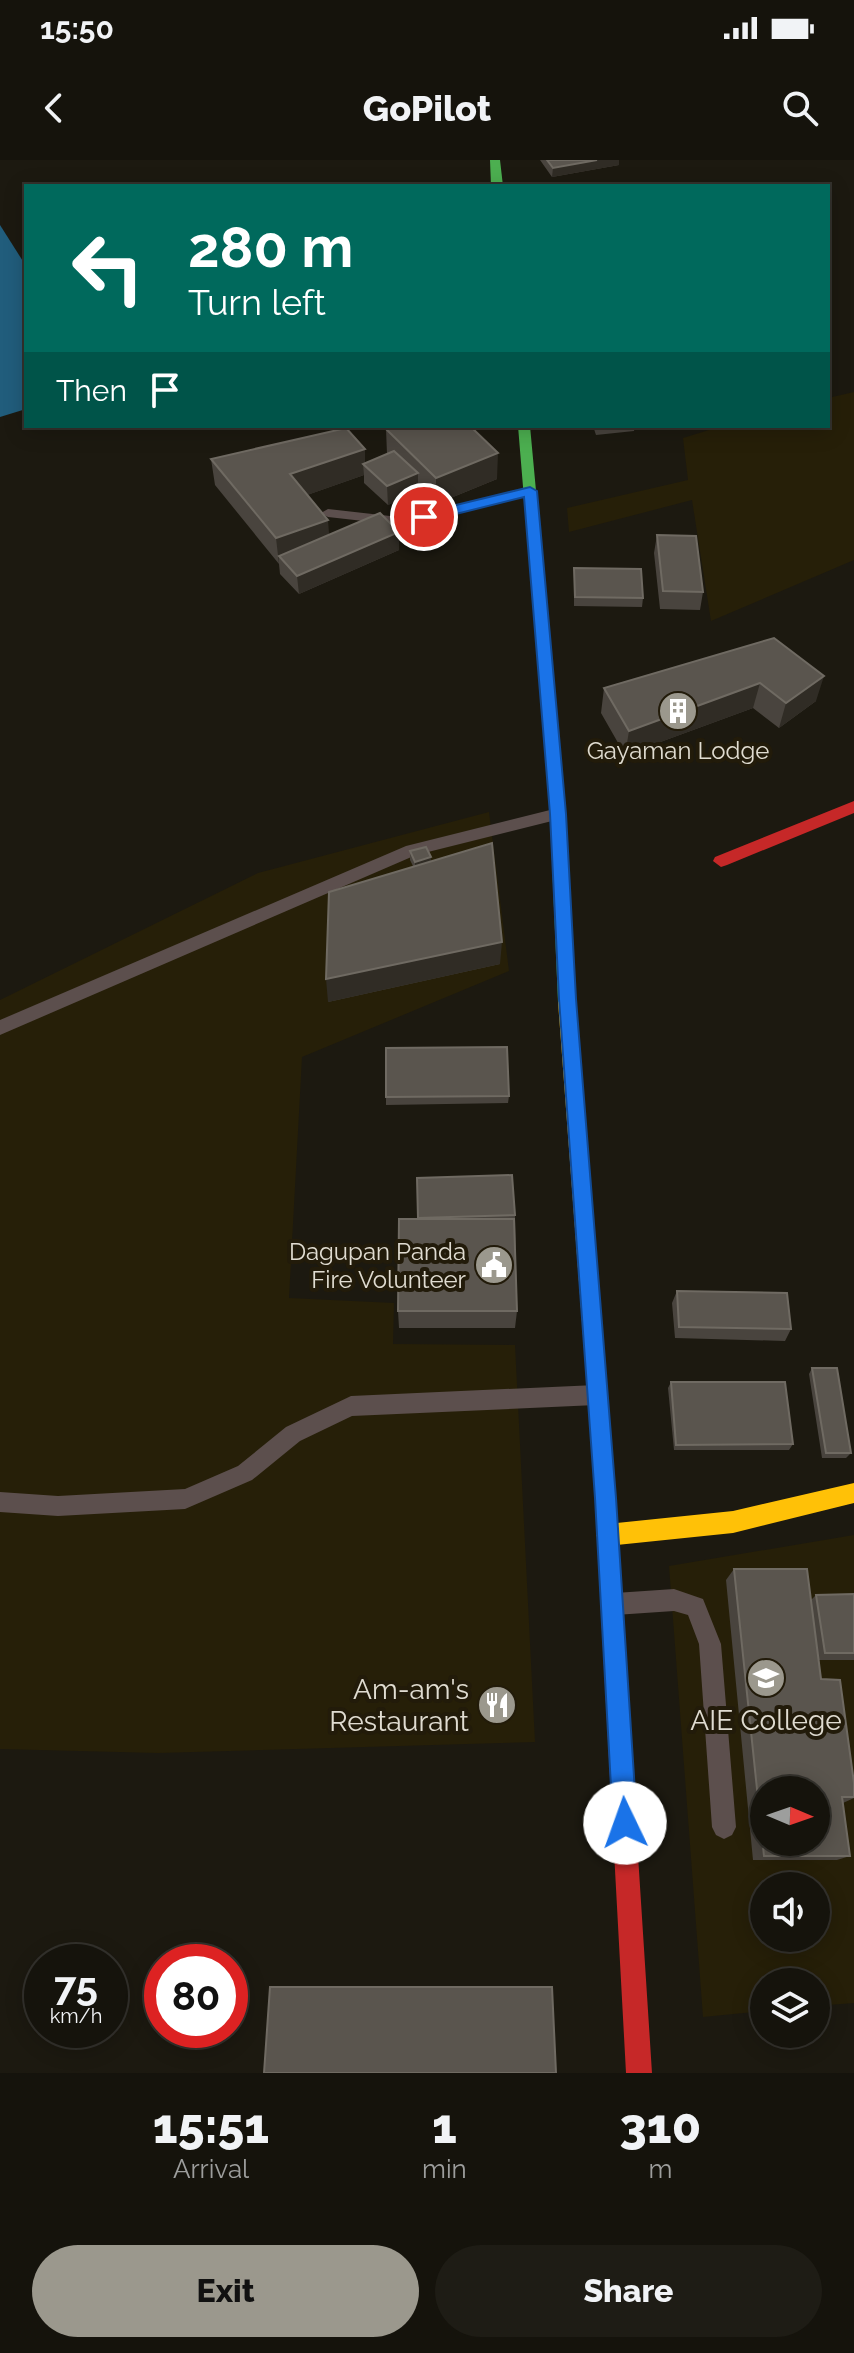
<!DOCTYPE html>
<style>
body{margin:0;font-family:Raleway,sans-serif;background:#1e1c15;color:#f1f3f6;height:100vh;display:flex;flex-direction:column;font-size:30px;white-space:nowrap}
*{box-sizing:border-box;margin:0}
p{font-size:26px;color:#9d9e9d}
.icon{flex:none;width:44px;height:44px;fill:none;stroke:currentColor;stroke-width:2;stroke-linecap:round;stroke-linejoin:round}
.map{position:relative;height:1913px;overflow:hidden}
.details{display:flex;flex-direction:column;background:#15130c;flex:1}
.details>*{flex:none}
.banner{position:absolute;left:24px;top:24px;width:806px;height:244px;border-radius:0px;box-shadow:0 4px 20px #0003,0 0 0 2px #34322d;background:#00695c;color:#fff;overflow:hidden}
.needle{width:52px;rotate:92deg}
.fabs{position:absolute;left:750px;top:1616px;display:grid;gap:16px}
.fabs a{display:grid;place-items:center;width:80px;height:80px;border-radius:50%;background:#15130c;box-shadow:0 4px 20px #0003,0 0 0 2px #34322d;font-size:40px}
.speed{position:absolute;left:24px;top:1784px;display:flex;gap:16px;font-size:40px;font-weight:700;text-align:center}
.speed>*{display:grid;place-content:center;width:104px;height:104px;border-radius:50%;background:#15130c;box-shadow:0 4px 20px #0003,0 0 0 2px #34322d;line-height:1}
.speed small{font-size:20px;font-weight:400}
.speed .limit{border:12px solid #d22;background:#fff;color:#111}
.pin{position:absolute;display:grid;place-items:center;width:68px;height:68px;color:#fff;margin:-34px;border:4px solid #fff;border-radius:50%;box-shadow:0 2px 8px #0007}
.me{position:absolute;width:88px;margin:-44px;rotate:357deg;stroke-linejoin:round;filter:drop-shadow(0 0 6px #0008)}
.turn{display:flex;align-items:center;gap:28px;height:168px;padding:0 32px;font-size:36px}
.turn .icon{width:104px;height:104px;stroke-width:2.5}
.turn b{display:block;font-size:56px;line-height:68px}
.then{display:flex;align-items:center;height:76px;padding:0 32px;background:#0003;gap:16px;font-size:30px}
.eta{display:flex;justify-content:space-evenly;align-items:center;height:136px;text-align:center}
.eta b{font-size:48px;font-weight:800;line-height:56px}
.primary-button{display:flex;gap:16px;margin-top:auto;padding:16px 32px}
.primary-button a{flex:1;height:92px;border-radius:48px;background:#9b988d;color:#111;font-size:32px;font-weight:800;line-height:92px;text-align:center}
.primary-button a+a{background:#1e1c15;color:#f1f3f6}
.status{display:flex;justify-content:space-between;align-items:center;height:56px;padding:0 40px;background:#15130c;direction:ltr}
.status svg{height:22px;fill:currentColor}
header{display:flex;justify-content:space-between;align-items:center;height:104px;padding:0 32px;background:#15130c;font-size:36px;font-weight:800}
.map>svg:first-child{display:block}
.built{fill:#261f08;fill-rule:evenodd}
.water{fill:#215d7c}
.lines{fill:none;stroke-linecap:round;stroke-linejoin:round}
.lane{fill:#5c4f4d;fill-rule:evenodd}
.fast{fill:#4caf50;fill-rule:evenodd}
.slow{fill:#ffc107;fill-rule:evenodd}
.jam{fill:#c62828;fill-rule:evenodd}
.wall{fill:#49443e}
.shaded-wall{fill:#302c25}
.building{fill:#5a554e;stroke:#6f6a62;stroke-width:2;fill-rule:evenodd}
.route{fill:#1a73e8;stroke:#114b97;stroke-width:2}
.labels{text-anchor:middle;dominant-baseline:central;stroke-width:8;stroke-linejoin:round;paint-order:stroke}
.poi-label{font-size:24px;fill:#e0dcd1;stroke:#221b0a}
.near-poi-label{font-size:28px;fill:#e0dcd1;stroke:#221b0a;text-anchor:end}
</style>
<div class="status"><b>15:50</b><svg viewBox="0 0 49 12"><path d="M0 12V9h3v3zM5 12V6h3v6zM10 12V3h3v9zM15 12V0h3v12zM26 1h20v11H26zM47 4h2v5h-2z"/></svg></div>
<header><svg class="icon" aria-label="back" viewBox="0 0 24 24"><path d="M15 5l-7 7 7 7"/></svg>GoPilot<svg class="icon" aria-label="search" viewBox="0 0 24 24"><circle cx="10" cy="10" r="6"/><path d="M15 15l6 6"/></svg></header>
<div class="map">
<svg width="854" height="1913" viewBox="0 0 854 1913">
<rect width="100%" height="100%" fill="#1c1910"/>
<path class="built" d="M854 232V400L711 461 692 340 569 372 567 348 688 320 683 278 722 266H828V238Z
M489 652 509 811 302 897 289 1138 394 1143 393 1184 515 1185 535 1582 158 1593 0 1589V840L258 713Z
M854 1375V1843L816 1846V1822H764V1851L703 1857 669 1406ZM764 1630H816V1682H764ZM764 1726H816V1778H764Z"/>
<path class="water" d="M0 65 26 106V249L0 257Z"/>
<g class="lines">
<path class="lane" d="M530 327 537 331 535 334 424 361 390 364 328 357 321 353 328 349 390 356 424 353Z
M558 648 566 654 564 658 416 695 0 875V860L406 686Z
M596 1225 603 1228 606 1235 603 1242 596 1245 352 1256 300 1281 252 1320 185 1349 58 1356 0 1352V1332L58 1336 185 1329 238 1306 286 1267 351 1236Z
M674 1429 703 1439 721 1484 736 1667 732 1675 724 1679 716 1675 712 1667 699 1484 688 1455 674 1451 615 1455 607 1452 604 1444 607 1436 615 1433Z"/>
<path class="fast" d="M490 0H500L503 26H491Z
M518 266H530L566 654 576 842 567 849 558 842 550 654Z"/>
<path class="slow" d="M567 835 576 842 614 1322 611 1329 604 1332 597 1329 594 1322 558 842Z
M854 1323V1343L733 1373 607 1386 600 1382 596 1375 600 1368 607 1364 733 1351Z"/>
<path class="jam" d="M854 641V653L727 705 721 707 713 701 715 697Z
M604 1312 611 1315 614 1322 652 1913H626L594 1322 597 1315Z"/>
</g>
<path class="wall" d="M540 0H619V5L552 17Z
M593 266H635L634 271 596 275Z
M386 269 497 319 436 344 418 326V331L388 345 364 323V315L307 335 329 375 399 372V390L299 434 280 414 279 404 215 325 211 299 365 289V303L387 294Z
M657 375 703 432 700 450 660 449 654 393Z
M574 408 643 438 642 447 574 446Z
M774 478 816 541 779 568 753 548 625 595 601 553 604 528Z
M410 691 431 701 500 804 328 842 413 706 410 700Z
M386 888 509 936 508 943 386 945Z
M417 1018 515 1055 517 1151 515 1168H399L398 1151 417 1059Z
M677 1131 791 1169 785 1181 675 1178 672 1143Z
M812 1208 851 1293 846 1298H822L809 1214Z
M671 1222 793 1284 789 1290H674L668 1228Z
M734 1409 811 1440 816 1435 854 1434V1500H819L821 1519 854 1623V1638L843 1643 850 1696 837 1700H753L726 1420Z"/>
<path class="shaded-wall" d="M597 0H619V5L552 17 553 8Z
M365 289V306L363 304 364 315 293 340 290 314Z
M498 293 497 319 436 344V318Z
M418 313V331L388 345 387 326Z
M328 360 330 386 279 396V404L276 378Z
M399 372V390L299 434 297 416Z
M824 516 816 541 779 568 786 543Z
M760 523 753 548 625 595 629 571Z
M431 697V706L415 710V702Z
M502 782 500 804 328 842 326 819Z"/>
<path class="building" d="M547 0H597L553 8Z
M393 266H470L498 293 436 318 386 269Z
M346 268 365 289 290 314 328 360 276 378 211 299Z
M394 291 418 313 387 326 363 304Z
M380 353 399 372 297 416 279 396Z
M657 375 696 376 703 432 663 431Z
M574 408 641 409 643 438 575 437Z
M774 478 824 516 786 543 760 523 629 571 604 528Z
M492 683 502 782 326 819 329 732Z
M426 687 431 697 415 702 410 691Z
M507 887 509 936 386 937V888Z
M512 1015 515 1055 418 1058 417 1018Z
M399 1059H514L517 1151H398Z
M677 1131 787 1133 791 1169 679 1167Z
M812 1208H837L851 1293H826Z
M671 1222H785L793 1284 676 1285Z
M734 1409H807L821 1519 840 1520 854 1623V1637H842L850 1696H764ZM764 1630H816V1682H764Z
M854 1434V1493H825L816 1435Z
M270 1827H552L556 1913H264Z"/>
<path class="route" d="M530 327 537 331 566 654 576 839 616 1338 637 1663 633 1671 625 1675 616 1671 613 1663 595 1338 559 839 550 654 524 337 424 362 417 357 419 354Z"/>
<defs>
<symbol id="building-disc" viewBox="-11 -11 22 22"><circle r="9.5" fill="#9b988d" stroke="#221b0a"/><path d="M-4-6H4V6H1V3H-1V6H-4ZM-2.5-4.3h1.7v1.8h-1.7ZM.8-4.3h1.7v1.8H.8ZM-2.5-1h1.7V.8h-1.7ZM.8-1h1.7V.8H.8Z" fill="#fff"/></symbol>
<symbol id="civic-disc" viewBox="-11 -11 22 22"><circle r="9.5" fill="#9b988d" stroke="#221b0a"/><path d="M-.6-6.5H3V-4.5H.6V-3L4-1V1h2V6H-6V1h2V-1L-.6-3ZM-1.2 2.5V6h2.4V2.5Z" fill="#fff"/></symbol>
<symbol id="university-disc" viewBox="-11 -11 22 22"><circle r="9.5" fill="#9b988d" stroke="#221b0a"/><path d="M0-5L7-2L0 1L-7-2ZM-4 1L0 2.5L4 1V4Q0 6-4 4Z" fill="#fff"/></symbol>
<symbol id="restaurant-disc" viewBox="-11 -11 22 22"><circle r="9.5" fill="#9b988d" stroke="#221b0a"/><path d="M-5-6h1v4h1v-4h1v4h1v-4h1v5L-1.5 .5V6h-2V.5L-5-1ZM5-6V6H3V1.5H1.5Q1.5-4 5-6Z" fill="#fff"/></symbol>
</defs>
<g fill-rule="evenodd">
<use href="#building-disc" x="656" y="529" width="44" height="44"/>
<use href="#civic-disc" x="472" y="1083" width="44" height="44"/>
<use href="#university-disc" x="744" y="1496" width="44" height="44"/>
<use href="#restaurant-disc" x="475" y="1523" width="44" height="44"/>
</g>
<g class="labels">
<g class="poi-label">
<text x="678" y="590">Gayaman Lodge</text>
<text x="466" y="1091" text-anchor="end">Dagupan Panda<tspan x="466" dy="28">Fire Volunteer</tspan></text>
</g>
<g class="near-poi-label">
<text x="469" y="1529">Am-am's<tspan x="469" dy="32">Restaurant</tspan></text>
<text x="766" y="1560" text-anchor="middle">AIE College</text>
</g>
</g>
</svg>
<div class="fabs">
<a><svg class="needle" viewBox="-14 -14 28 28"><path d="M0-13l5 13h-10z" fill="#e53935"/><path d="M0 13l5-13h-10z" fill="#9d9e9d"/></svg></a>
<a><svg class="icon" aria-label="sound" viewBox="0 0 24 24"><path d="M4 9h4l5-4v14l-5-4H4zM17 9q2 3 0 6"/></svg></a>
<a><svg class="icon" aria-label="layers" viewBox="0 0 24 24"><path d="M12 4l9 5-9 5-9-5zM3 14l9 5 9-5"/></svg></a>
</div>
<div class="speed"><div>75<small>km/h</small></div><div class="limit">80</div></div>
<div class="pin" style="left:424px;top:357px;background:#d93025"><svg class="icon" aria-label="arrive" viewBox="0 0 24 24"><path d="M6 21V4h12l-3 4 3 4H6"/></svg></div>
<svg class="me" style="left:625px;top:1663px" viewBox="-20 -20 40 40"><circle r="19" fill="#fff"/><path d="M0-13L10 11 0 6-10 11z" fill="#1a73e8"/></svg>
<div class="banner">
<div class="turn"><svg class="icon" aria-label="left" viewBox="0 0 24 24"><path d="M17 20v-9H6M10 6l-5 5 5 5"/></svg><div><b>280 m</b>Turn left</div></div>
<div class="then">Then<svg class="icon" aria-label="arrive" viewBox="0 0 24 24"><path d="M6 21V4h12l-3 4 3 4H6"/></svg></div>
</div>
</div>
<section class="details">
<div class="eta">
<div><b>15:51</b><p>Arrival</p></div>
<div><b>1</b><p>min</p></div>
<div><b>310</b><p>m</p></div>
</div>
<div class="primary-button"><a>Exit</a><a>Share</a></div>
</section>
